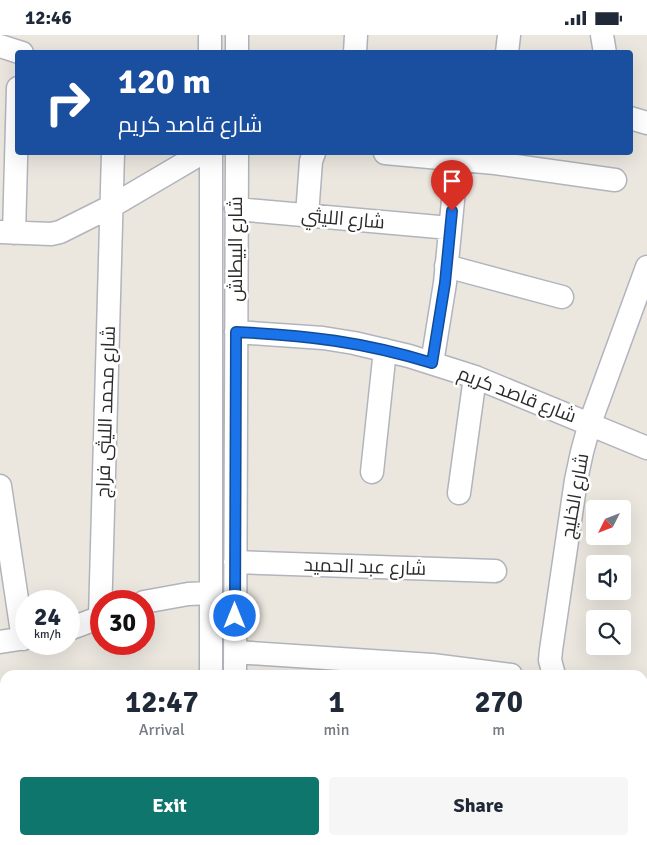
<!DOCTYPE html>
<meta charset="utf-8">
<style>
body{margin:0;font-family:Signika,Cairo,sans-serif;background:#f6f6f7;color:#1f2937;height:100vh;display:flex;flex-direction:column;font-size:19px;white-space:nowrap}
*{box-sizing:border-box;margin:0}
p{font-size:16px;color:#747a83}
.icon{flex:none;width:28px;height:28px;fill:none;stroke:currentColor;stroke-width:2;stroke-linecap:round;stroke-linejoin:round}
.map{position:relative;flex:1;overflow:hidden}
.side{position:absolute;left:0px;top:635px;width:648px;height:175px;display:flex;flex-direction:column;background:#fff;border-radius:15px 15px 0 0;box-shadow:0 5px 20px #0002}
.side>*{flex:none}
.banner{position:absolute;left:15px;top:15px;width:618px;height:105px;border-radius:5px;box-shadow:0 5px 20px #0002;background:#1a4fa0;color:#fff;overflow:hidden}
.needle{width:32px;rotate:228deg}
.tools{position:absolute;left:586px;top:465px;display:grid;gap:10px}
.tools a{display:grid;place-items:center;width:45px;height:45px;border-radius:5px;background:#fff;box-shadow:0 5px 20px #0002;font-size:25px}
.speed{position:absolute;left:15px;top:555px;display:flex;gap:10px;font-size:25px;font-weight:700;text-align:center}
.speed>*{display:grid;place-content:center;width:65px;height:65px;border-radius:50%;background:#fff;box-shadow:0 5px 20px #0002;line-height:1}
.speed small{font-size:12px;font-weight:400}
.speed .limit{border:8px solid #d22;background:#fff;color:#111}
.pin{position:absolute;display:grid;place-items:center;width:42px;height:42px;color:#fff;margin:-51px -21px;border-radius:50% 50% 50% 0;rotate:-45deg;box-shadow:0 0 5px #0007}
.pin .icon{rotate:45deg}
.me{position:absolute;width:55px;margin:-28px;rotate:0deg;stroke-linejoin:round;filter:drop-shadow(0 0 4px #0008)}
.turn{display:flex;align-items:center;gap:18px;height:105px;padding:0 20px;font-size:22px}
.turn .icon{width:65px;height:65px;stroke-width:2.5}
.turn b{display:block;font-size:35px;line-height:42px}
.eta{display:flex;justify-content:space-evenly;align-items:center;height:85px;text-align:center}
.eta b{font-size:30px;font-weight:800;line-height:35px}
.action{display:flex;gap:10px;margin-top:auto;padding:10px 20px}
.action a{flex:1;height:58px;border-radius:5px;background:#0f766e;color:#fff;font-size:20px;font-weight:800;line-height:58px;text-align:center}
.action a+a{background:#f6f6f7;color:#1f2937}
.status{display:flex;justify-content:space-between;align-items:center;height:35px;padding:0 25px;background:#fff;direction:ltr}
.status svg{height:14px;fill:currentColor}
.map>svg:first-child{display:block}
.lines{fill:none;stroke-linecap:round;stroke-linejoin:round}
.minor-casing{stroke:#b2b4bd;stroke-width:25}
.minor{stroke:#fff;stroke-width:22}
.route-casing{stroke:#114b97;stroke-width:12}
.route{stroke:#1a73e8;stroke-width:9}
.labels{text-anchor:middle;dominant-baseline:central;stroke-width:5;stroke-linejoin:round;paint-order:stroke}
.street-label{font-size:19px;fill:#2b2b2b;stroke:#fff}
</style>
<div class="status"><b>12:46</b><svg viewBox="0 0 49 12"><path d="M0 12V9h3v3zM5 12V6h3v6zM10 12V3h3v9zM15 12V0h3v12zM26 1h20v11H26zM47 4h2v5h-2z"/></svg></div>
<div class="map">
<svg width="647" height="810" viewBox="0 0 647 810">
<rect width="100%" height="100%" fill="#ebe7df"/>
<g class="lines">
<defs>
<path id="minor" d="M237 0V18
M602 0 605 18
M0 11 22 18
M210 18V0
M355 18 356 0
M507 18 509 0
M630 83 647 88
M211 118V640
M385 118 495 128 615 145
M236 174 450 193
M307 180 311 126 314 118
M0 197 51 199 60 197 112 171 202 118
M14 198 18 53
M446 231 562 262
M236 297 323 303 354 308 409 321 475 342 647 413
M432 328 445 248 457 124
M372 437 385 315
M0 451 23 604
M459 458 475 342
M235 527 495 536
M144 567 188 559 211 558
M100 583 113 118
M69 594 101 582
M0 607 26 603
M235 617 432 630 511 640
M235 640 237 118
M554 640 550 625 551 615 576 445 582 417 590 388 647 232
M0 768 5 769
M211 805V810
M234 805V810
M360 805 378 810
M122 810 124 805
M564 810V805"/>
</defs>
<use href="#minor" class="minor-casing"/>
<use href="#minor" class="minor"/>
</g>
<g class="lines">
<defs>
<path id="route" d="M235 581 236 297C306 300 364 307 432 328L445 248 452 176"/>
</defs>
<use href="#route" class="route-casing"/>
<use href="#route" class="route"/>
</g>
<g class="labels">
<g class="street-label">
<text transform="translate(343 184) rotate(5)">شارع الليثي</text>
<text transform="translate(236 214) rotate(-90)">شارع البيطاش</text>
<text transform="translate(517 360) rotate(21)">شارع قاصد كريم</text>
<text transform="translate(106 377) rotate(-88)">شارع محمد الليثى فراج</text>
<text transform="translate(575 461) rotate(-80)">شارع الخليج</text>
<text transform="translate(365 532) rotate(2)">شارع عبد الحميد</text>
</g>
</g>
</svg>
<div class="tools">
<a><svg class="needle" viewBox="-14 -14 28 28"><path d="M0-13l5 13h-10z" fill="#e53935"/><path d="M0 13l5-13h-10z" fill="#747a83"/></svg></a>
<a><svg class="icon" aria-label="sound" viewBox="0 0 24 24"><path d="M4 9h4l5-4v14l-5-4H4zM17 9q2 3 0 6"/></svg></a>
<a><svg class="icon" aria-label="search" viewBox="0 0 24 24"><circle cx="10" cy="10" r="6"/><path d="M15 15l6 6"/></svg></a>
</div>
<div class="speed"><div>24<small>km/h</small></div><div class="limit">30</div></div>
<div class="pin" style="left:452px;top:176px;background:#d93025"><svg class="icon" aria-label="arrive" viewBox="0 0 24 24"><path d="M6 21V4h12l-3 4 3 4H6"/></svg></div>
<svg class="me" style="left:235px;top:581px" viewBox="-20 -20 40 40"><circle r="17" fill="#1a73e8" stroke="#fff" stroke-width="3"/><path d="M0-11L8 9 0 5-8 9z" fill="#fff"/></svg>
<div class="banner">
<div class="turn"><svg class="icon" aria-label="right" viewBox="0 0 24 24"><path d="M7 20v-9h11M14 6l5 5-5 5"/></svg><div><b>120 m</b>شارع قاصد كريم</div></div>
</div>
<section class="side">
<div class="eta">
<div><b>12:47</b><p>Arrival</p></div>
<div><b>1</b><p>min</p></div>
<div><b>270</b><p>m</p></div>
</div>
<div class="action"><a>Exit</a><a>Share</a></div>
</section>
</div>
